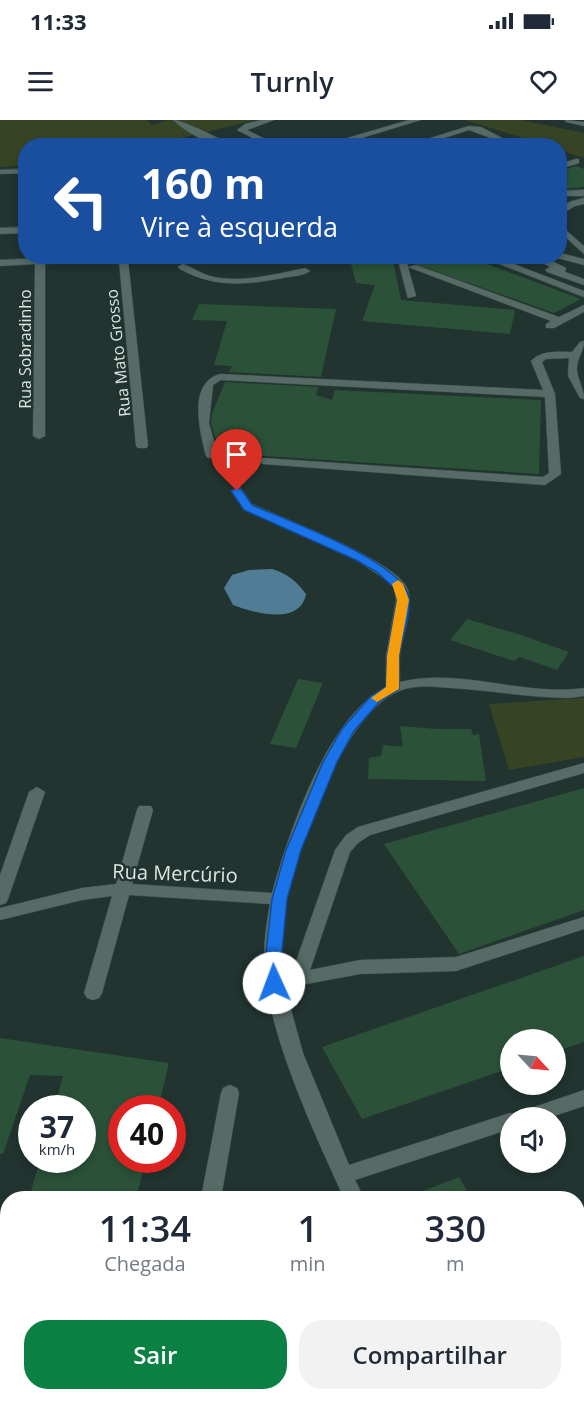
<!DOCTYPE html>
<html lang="pt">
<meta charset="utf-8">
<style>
body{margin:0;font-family:"Open Sans",sans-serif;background:#f2f2f3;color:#1f2937;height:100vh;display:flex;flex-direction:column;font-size:22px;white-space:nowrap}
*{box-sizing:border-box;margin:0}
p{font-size:20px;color:#747a83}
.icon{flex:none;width:33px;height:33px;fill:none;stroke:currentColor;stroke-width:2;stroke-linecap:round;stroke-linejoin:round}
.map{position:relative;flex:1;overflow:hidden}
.details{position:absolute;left:0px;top:1071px;width:585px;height:210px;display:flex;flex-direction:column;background:#fff;border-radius:24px 24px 0 0;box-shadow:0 3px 9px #0003}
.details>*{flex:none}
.top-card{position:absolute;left:18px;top:18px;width:549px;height:126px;border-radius:24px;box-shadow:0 3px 9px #0003;background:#1a4fa0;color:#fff;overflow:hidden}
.needle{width:39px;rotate:116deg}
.controls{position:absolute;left:500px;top:909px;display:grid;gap:12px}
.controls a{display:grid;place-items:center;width:66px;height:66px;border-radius:50%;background:#fff;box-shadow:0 3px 9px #0003;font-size:30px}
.speed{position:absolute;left:18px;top:975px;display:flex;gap:12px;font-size:30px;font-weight:700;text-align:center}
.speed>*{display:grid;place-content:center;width:78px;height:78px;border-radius:50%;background:#fff;box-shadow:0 3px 9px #0003;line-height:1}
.speed small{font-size:15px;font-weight:400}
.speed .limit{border:9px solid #d22;background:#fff;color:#111}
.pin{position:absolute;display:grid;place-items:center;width:51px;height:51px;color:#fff;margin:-62px -26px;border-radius:50% 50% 50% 0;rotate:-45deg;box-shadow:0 0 6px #0007}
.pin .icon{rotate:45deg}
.me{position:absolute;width:66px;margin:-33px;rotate:358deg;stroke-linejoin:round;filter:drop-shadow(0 0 4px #0008)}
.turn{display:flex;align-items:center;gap:21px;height:126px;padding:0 24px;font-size:27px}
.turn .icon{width:78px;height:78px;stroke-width:2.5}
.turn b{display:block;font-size:42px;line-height:51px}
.eta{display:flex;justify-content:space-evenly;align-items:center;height:102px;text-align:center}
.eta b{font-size:36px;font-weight:600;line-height:42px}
.cta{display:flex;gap:12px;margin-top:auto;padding:12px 24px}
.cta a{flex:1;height:69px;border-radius:24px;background:#0b8043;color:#fff;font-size:24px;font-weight:600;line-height:69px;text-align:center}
.cta a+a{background:#f2f2f3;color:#1f2937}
.status{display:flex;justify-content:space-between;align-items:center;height:42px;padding:0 30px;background:#fff;direction:ltr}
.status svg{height:16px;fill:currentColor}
header{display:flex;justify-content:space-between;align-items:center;height:78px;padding:0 24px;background:#fff;font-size:27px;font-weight:600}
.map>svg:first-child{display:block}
.green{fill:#374424}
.water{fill:#507d95}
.building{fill:#2b5239}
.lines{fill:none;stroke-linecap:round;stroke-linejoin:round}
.minor-casing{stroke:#3f504d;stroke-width:1}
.minor{fill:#566b66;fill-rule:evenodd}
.route{fill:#1a73e8;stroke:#114b97;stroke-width:1.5}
.slow{fill:#f59e0b}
.labels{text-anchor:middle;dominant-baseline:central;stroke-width:5;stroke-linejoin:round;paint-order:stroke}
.far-street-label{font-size:16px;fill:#dae5e2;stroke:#213430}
.street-label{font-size:20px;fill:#dae5e2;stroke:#213430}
</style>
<div class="status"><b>11:33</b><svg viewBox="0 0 49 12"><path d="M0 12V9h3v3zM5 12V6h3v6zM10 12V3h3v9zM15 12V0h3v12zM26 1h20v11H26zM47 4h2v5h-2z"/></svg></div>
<header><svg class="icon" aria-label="menu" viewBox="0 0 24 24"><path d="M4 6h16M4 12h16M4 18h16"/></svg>Turnly<svg class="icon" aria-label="heart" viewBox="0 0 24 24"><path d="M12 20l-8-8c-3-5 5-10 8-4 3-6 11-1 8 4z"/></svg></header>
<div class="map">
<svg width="584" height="1281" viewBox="0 0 584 1281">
<rect width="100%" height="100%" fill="#213430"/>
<path class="green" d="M0 0H147L152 5 169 0H255L153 25 26 26 25 45 0 47Z
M465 0H521L584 13V38L560 30V26L546 25Z
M584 578V637L509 650 489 584Z"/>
<path class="water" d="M272 449C287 453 297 462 306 474 300 506 254 493 233 485L224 468 232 455 249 450Z"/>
<path class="building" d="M576 46 584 49V67L560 69V51Z
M349 136H392L401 180 515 190 510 214 362 201 375 165 356 163Z
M408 136H466L581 179 554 193 409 142Z
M199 184 336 189 321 257 229 252 232 246 214 245 227 201 192 200Z
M225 262 318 267 316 275 332 280 335 270 541 280 539 354 220 333 211 303 212 294Z
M467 499 518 514 569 532 557 550 520 537 514 541 450 520Z
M298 559 323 563 296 628 270 624Z
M400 606 437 609H471L473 615 479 614 486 661 368 659 369 638 381 636 383 625 403 627Z
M584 668V790L459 834 384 724Z
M584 836V922L555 932V920H510V948L362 999 322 927Z
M0 918 169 943 158 988H122V1040H146L136 1078H29L40 1040H82V988H54L63 956 30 955 3 1034H0Z
M459 1057 471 1078H407V1077Z"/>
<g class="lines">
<defs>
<path id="minor" d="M173 0C182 0 222 19 232 26 211 26 188 14 173 0Z
M261 0H274L247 10 279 26H268L237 10 245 4Z
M409 0H421L335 26H320Z
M565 0 584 2V6L566 2Z
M469 6 481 7 504 19 491 26H479L493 19 469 10 419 26H405Z
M576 39H579V43L560 49V44Z
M26 49V53L0 54V50Z
M584 70V76H560V71Z
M584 78V84L575 86 560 95V89L569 82Z
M560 105 584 126V134L560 112Z
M26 107V113L0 114V108Z
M560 133 584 139V145L557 138Z
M90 136 149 137 144 140H128L148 326 146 328H138L136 326 119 141 45 144V316L39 319 33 316 35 144 0 146V140Z
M397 136H406L408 147 416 145 559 197 584 185V192L554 208H546V204L551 201 408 147 416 176 408 178Z
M479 136H493L584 171V177Z
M530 136H542L566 148 565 152 584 159V165L547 152 545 150 550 147Z
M183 144C194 148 203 155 214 157 244 163 276 154 305 148L310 151C303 156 292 156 283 158 246 165 214 168 180 149L178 147Z
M584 221C584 232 576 239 577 250 578 261 584 268 584 279L580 278 568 256 569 238 546 239 542 242 555 274 561 354 545 365 263 344 257 341 263 338 543 357 549 353 545 277 221 260 213 265 209 303 218 336 216 338H208L206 336C200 312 187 263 220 254L543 270 531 241C542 230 557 232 572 232L580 222Z
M237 367 241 368 252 384C282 398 400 442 408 470 413 490 403 515 400 534 399 543 400 553 400 562 461 547 523 577 584 568V576L569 578C530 578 490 570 451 568 436 567 420 565 405 569 342 587 294 737 284 795 281 815 281 835 283 855L292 853 335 730 346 715 358 707 584 643V653L370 715 358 723 350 732 310 850 360 840 456 837 584 797V809L456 851 360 854 285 868 303 933 349 1045 510 993 514 994 584 970V986L548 998H510V1009L355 1060 364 1078H344C316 1017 275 929 266 862 262 837 265 810 270 784L129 775 102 873 99 878 93 880 87 878 84 873 112 776 82 780 0 800V788L82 768 116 764 137 690 139 686H151L153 690 132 764 272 773C289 712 327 597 386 567V536L396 480 395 468 388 461 356 440 244 390 231 371Z
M37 667 45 672 8 779 6 783 0 785V755L29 672Z
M230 965 237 968 239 973 221 1078H201L221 973 223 968Z
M0 1179H8V1199H0Z
M451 1274H476L479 1281H454Z
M544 1274H573L576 1281H547Z"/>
</defs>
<use href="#minor" class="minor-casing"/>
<use href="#minor" class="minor"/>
</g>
<path class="route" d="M237 368 241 369 252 385C284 399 406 443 409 478 411 497 401 518 399 537 398 547 399 558 399 569L380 581 354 611 337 642 301 730 287 779 281 842 283 863 280 867 274 869 269 867 265 842 272 779 286 730 323 642 342 609 371 576 386 567 387 536 397 480 395 469 377 452 356 440 244 390 231 371Z"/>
<path class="slow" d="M398 460 403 464 409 480 399 536V569L377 582 371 578 386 567 387 536 397 480 392 464Z"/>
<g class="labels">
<g class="far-street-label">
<text transform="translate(25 229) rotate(-90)">Rua Sobradinho</text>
<text transform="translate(118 233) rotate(-96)">Rua Mato Grosso</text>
</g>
<g class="street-label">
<text transform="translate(175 753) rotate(2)">Rua Mercúrio</text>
</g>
</g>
</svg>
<div class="controls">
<a><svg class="needle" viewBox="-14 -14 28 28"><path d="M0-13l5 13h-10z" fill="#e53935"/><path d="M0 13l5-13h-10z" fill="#747a83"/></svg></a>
<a><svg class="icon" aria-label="sound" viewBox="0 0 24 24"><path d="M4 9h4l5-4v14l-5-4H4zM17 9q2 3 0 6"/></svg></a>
</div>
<div class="speed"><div>37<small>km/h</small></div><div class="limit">40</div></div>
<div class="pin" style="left:237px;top:371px;background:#d93025"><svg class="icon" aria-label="arrive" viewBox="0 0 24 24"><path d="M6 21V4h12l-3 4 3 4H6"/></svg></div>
<svg class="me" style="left:274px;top:863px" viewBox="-20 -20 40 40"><circle r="19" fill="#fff"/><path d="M0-13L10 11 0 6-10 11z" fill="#1a73e8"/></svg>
<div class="top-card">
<div class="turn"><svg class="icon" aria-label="left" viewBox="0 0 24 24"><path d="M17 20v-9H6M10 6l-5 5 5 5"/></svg><div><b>160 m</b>Vire à esquerda</div></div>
</div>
<section class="details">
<div class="eta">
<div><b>11:34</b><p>Chegada</p></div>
<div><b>1</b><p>min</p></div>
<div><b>330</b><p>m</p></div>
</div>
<div class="cta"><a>Sair</a><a>Compartilhar</a></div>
</section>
</div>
